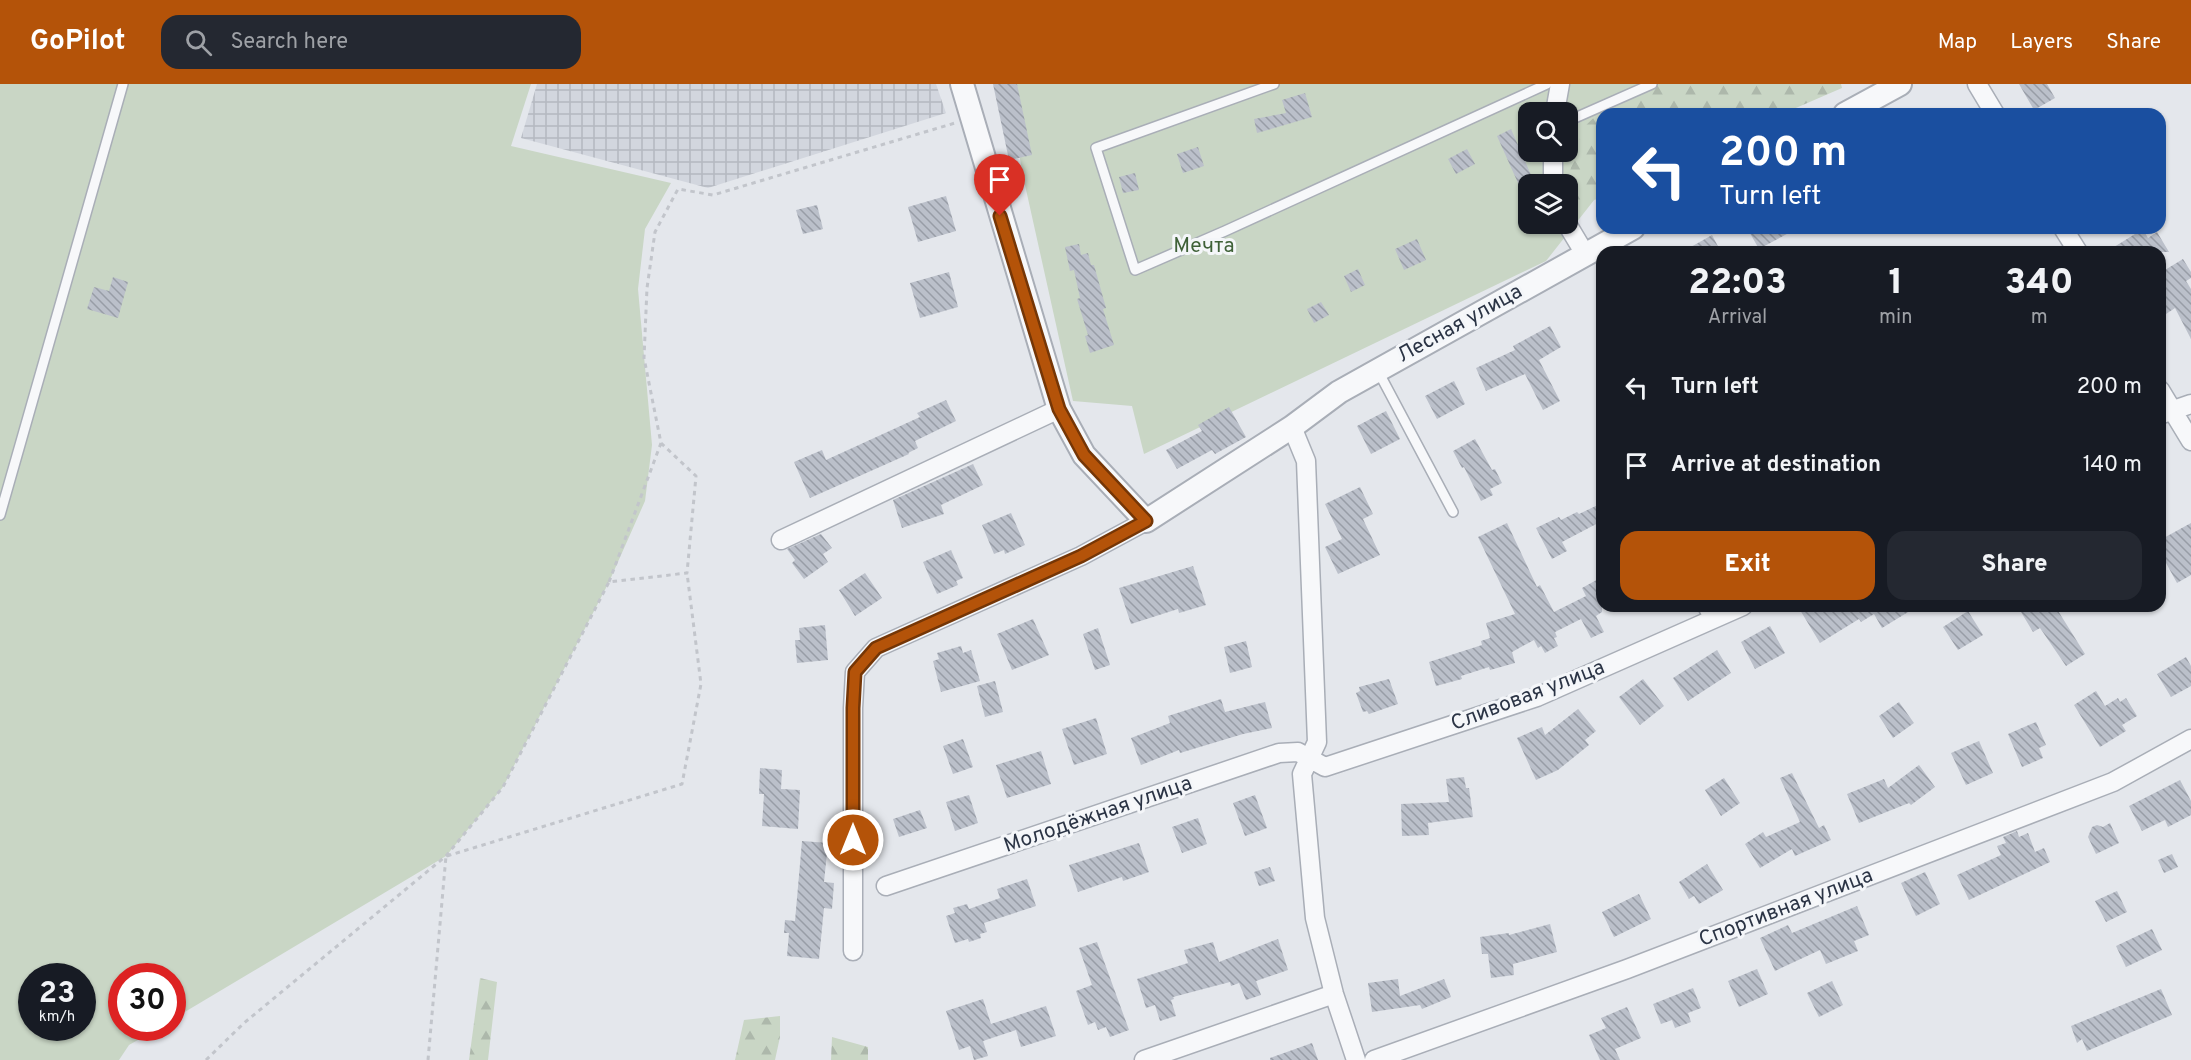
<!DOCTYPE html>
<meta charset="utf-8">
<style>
body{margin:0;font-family:Overpass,sans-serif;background:#242831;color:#f1f3f6;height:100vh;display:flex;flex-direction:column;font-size:22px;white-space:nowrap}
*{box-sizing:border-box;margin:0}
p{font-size:20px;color:#9ea1a6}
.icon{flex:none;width:33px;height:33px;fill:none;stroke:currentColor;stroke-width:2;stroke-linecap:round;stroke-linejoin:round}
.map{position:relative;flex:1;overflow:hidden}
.details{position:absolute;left:1596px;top:162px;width:570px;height:366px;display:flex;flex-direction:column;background:#171b24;border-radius:18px;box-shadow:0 2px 4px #0004}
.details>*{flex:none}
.hud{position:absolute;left:1596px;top:24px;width:570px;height:126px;border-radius:18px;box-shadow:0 2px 4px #0004;background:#1a4fa0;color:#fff;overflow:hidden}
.buttons{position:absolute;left:1518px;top:18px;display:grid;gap:12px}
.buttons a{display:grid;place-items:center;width:60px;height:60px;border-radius:12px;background:#171b24;box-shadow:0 2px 4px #0004;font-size:30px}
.speed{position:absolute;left:18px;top:879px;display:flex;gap:12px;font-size:30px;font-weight:700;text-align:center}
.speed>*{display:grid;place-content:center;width:78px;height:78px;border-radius:50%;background:#171b24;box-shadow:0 2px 4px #0004;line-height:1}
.speed small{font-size:15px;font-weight:400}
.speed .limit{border:9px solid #d22;background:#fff;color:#111}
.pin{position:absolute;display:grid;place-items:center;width:51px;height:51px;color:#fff;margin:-62px -26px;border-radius:50% 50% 50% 0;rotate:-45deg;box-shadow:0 0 6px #0007}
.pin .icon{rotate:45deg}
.me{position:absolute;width:66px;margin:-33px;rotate:0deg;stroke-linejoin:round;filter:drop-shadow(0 0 4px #0008)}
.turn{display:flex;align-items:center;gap:21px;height:126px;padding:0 24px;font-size:27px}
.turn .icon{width:78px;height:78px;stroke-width:2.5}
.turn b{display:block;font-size:42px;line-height:51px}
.eta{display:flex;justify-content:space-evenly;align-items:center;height:102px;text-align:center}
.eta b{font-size:36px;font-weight:800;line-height:42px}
.button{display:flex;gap:12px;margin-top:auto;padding:12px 24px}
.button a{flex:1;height:69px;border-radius:18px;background:#b45309;color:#fff;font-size:24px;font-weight:800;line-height:69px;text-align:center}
.button a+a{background:#242831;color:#f1f3f6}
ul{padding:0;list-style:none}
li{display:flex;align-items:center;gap:18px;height:78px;padding:0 24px}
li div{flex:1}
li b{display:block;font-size:22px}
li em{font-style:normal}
header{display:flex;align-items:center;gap:36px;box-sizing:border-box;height:84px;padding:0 30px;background:#b45309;color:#fff}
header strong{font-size:28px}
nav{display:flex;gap:33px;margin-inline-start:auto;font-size:21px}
.search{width:420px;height:54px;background:#242831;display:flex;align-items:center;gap:15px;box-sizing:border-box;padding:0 21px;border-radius:18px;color:#9ea1a6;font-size:22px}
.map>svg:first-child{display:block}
.industrial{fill:url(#industrial-grid)}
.green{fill:#c9d6c5;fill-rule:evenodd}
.forest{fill:url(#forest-firs)}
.building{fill:url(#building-back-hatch)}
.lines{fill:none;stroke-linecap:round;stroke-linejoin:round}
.service-casing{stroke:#a9aeb7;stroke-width:12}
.minor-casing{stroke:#a9aeb7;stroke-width:21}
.tertiary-casing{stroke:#a9aeb7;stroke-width:26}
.path{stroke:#c2c5cb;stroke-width:3;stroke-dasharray:4.5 4.5;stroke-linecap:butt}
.service{stroke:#f7f8fa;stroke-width:9}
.minor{stroke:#f7f8fa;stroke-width:18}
.tertiary{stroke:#f7f8fa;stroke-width:22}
.route-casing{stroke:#753606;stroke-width:15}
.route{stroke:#b45309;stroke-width:10}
.labels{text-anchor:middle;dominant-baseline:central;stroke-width:6;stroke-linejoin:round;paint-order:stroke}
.park-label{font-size:21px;fill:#3f6138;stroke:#f4f6f9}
.street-label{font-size:21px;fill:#2b3445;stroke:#f4f6f9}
</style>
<header>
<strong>GoPilot</strong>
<div class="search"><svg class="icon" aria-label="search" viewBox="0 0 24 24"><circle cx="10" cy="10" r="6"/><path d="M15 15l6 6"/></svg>Search here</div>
<nav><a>Map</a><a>Layers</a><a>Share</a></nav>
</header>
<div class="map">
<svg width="2191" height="976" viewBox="0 0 2191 976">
<defs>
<pattern id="industrial-grid" width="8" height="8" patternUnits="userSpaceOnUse" patternTransform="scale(1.5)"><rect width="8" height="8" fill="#d2d6de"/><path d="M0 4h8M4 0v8" fill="none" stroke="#b4b8c0"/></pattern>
<pattern id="forest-firs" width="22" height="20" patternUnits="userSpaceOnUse" patternTransform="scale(1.5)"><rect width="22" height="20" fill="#c9d6c5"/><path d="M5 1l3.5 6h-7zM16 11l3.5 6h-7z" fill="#adb8ab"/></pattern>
<pattern id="building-back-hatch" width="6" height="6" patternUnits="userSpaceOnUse" patternTransform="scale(1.5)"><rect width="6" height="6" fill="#bbc0ca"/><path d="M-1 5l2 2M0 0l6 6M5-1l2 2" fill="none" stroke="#989da6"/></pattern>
</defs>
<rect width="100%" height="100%" fill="#e4e7ec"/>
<path class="industrial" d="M537 0H936L946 29 708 104 521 54Z"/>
<path class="green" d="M0 0H531L511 62 671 99 645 145 638 205 652 361 645 417 609 498 503 703 446 772 173 935 172 892H122V944H159L129 961 119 976H0ZM32 892H82V944H32Z
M1007 0H1724L1602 30V106L1546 177 1144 370 1132 322 1073 317 1023 92ZM1528 28H1568V68H1528ZM1528 100H1568V140H1528Z"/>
<path class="forest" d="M1649 0H1841L1842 4 1782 30H1602V115L1568 118 1570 87 1583 44 1605 23Z
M480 894 497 898 488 976H469Z
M780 932V953L775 976H735L744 936Z
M832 953 868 963V976H831Z"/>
<path class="building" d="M993 0H1017L1032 71 1009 76Z
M2019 0H2047L2055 14 2034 26Z
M1305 9 1312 33 1257 49 1254 35 1286 29 1282 16Z
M1511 45 1535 100H1528V104L1522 108 1497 52Z
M1198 63 1204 82 1183 89 1177 70Z
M1467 65 1475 80 1456 90 1448 75Z
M1135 89 1139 106 1123 109 1119 93Z
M946 112 956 147 918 158 908 123Z
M817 121 823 145 803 150 796 126Z
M1747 144H1798L1759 165Z
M2143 145 2148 154 2157 148 2169 168H2106Z
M1712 151 1721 168H1682Z
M1417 155 1426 176 1404 186 1395 165Z
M1079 160 1081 171 1088 169 1091 181H1094L1106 224 1103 225 1114 261 1090 269 1085 252 1088 251 1077 215 1080 214 1074 186 1070 187 1065 163Z
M2183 175 2191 188V194L2186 197 2191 205V255L2175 224 2160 234V189Z
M1358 185 1365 201 1351 208 1344 192Z
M949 188 958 223 920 234 910 199Z
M113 193 128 198 118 234 87 225 94 203 109 207Z
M1321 218 1329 231 1314 239 1307 225Z
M1550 242 1561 263 1539 276 1560 317 1543 326 1525 290 1486 307 1476 284 1515 266 1513 262Z
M1454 297 1465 320 1437 335 1425 312Z
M946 316 956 337 915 357 918 364 908 369 909 370 810 414 794 378 822 366 826 376 920 333 917 329Z
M1229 323 1246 353 1215 370 1212 366 1177 385 1166 366 1202 347 1198 341Z
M1386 327 1400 355 1371 370 1357 342Z
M1475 355 1492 386 1495 385 1502 399 1490 405 1493 411 1481 417 1464 383 1462 384 1453 367Z
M973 380 983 401 941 421 944 430 902 444 893 416Z
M1360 403 1373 430 1363 435 1380 471 1338 490 1325 463 1342 455 1325 420Z
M1602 419V437L1562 458 1567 467 1552 475 1536 444 1559 433 1561 436 1577 428 1579 430Z
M1011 429 1025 461 1005 470 1004 466 994 470 982 441Z
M1507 439 1537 503 1540 501 1554 528 1586 512 1582 504 1602 493V528L1596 532 1604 548 1591 554 1581 535 1555 548 1557 553 1554 554 1558 562 1545 569 1541 562 1538 564 1534 556 1512 568 1515 579 1490 586 1489 583 1461 592 1462 595 1436 602 1429 578 1482 561 1481 557 1490 554 1486 539 1515 530 1478 453Z
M2191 439V491L2177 499 2160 468V456Z
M821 450 832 464 823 470 828 478 804 495 792 479 795 476 787 465Z
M951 466 963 494 956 497 958 501 937 510 923 478Z
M1193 482 1206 521 1179 529 1178 525 1131 540 1119 504Z
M865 489 882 514 855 532 839 506Z
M1808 522H1918L1882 544 1874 530 1861 538 1859 535 1820 559 1800 526Z
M2032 522H2055L2085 570 2066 582 2040 544 2033 548 2021 528Z
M1968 527 1983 551 1958 566 1943 543Z
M1033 535 1049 571 1012 586 997 550Z
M825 541 828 576 797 579 795 556H800L799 544Z
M1770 542 1785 569 1755 585 1741 558Z
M1098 544 1110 581 1095 586 1083 550Z
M1246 557 1252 583 1230 589 1224 563Z
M961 562 963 569 971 566 980 597 941 608 933 577 939 575 937 569Z
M1717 566 1731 589 1688 617 1673 594Z
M2186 573 2191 582V602L2171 613 2157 590Z
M1389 595 1398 620 1369 630 1367 627 1363 628 1356 609 1360 607 1359 603Z
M1643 595 1664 622 1640 641 1619 613Z
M995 597 1003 628 985 633 977 602Z
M2096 607 2105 622 2118 614 2120 618 2126 614 2137 632 2122 641 2126 647 2100 663 2074 621Z
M1221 615 1225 628 1265 618 1272 644 1243 650 1180 669 1179 666 1141 681 1131 654 1170 639 1168 632Z
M1899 618 1914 639 1893 654 1879 632Z
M1578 625 1596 647 1585 656 1589 661 1558 686 1536 696 1517 654 1542 643 1545 651Z
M1096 634 1107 670 1074 681 1062 645Z
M2036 638 2046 661 2039 664 2043 674 2022 683 2008 650Z
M963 655 973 683 953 690 943 662Z
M1979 657 1993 689 1966 701 1951 669Z
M1041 667 1051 700 1007 714 996 681Z
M1919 681 1935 703 1911 721 1909 719 1859 739 1847 710 1884 695 1888 704Z
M760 684 782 686 781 705 800 706 798 745 762 742 764 710H759Z
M1792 689 1819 744 1824 741 1831 756 1795 772 1792 765 1760 784 1745 760 1763 748 1766 753 1800 738 1780 694Z
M1464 693 1466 704H1469L1473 733 1428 739 1429 751 1402 752 1401 720 1449 718 1446 695Z
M1724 694 1740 719 1721 732 1705 706Z
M2180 696 2191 717V731L2168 743 2165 736 2142 747 2129 722Z
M969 711 978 739 955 747 946 718Z
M1255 711 1267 744 1245 752 1233 719Z
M920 726 927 744 899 753 893 735Z
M1198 734 1207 760 1182 769 1172 743Z
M2110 739 2119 759 2096 770 2088 753 2092 743 2097 741 2103 743Z
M2017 747 2019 753 2028 749 2035 768 2044 764 2050 778 1969 816 1957 791 2001 771 1997 762 2006 759 2003 753Z
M802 757 828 759 824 798 834 799 832 825 824 824 819 875 787 872 789 849H784L785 836 795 837Z
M1139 759 1149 788 1123 797 1122 793 1078 808 1069 781Z
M2172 770 2178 783 2164 789 2158 776Z
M1707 780 1723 806 1699 820 1694 812 1689 815 1679 798Z
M1270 783 1275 797 1259 802 1254 788Z
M1925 788 1940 820 1916 832 1901 799Z
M1027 795 1036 822 984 839 987 848 980 850 981 854 969 858 968 855 955 859 946 832 955 829 953 824 967 820 969 825 1000 814 997 805Z
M2117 807 2127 828 2106 838 2095 817Z
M1639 810 1651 835 1614 853 1602 828Z
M1857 822 1869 851 1854 857 1858 867 1826 880 1820 866 1775 887 1760 854 1788 841 1792 849Z
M1550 840 1557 868 1513 880 1514 891 1491 894 1488 870H1482L1480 853 1509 849V851Z
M2152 845 2162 866 2126 883 2116 862Z
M1278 855 1288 886 1256 897 1261 911 1246 916 1239 899 1231 902 1230 898 1173 913 1174 915 1171 916 1176 932 1160 937 1155 921 1146 924 1137 895 1188 879 1184 866 1213 858 1219 878Z
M1097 858 1129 946 1110 953 1106 943 1098 946 1095 938 1088 941 1076 907 1092 901 1079 864Z
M1757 885 1768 910 1739 923 1728 897Z
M1398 895 1400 912 1444 895 1451 913 1422 925 1420 921 1372 928 1368 899Z
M1832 897 1843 921 1819 933 1807 909Z
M1693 904 1701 924 1688 929 1691 938 1675 944 1672 936 1661 940 1653 920Z
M2161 905 2172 931 2087 967 2082 955 2077 959 2071 942Z
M983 915 991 940 1046 922 1056 952 1021 963 1016 946 983 957 988 972 974 976 970 962 959 966 946 927Z
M1627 923 1641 954 1615 965 1620 976H1600L1589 951 1606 944 1601 934Z
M1312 959 1318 976H1270V974Z"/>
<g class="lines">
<defs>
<path id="service" d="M1274 0 1096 64 1135 186 1225 147 1547 0
M1568 37 1652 0
M1378 287 1453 428
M0 431 123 0
M1702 522 1710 537"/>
<path id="minor" d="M1977 0 1995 30
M1555 28 1560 0
M1553 68V100
M1567 140 1585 170
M2063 144 2078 168
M2160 306 2191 357
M2162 330 2191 320
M1292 343 1306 377 1317 658 1302 690 1315 834 1334 910 1356 976
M781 456 1059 325
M886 802 1279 669 1298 668 1325 683 1537 613 1743 522
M853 867V624L855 588 876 564 1081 472 1146 437
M1144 976 1334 910
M1374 976 1627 885 2113 698 2191 655"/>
<path id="tertiary" d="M962 0 1059 325 1084 371 1146 437 1292 343 1339 308 1633 144
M1845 30 1900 0"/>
</defs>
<use href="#service" class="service-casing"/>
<use href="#minor" class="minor-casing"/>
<use href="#tertiary" class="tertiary-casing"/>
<path class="path" d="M609 498 661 359 644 274 647 204 655 148 678 105 713 111 955 39
M447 772 682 700 701 600 687 489
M206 976 244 939 446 772 503 703 609 498 687 489 696 392 661 359
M428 976 446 772"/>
<use href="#service" class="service"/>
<use href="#minor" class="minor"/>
<use href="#tertiary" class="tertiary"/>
</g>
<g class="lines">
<defs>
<path id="route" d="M853 756V624L855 588 876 564 1081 472 1146 437 1084 371 1059 325 1000 132"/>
</defs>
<use href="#route" class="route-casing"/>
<use href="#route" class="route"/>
</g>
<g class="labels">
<g class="park-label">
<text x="1204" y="162">Мечта</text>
</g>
<g class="street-label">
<text transform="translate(1460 240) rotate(-29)">Лесная улица</text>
<text transform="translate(1528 612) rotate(-21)">Сливовая улица</text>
<text transform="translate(1098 731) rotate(-19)">Молодёжная улица</text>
<text transform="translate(1786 824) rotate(-21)">Спортивная улица</text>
</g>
</g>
</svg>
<div class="buttons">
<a><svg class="icon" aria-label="search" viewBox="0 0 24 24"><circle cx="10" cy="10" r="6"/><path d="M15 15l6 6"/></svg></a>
<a><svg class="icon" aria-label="layers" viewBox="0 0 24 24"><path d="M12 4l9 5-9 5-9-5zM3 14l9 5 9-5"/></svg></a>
</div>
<div class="speed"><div>23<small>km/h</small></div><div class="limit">30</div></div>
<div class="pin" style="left:1000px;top:132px;background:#d93025"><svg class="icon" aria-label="arrive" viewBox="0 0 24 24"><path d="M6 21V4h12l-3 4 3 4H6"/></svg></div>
<svg class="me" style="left:853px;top:756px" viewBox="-20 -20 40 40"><circle r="17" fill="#b45309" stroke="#fff" stroke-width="3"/><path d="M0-11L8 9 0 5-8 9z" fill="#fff"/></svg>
<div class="hud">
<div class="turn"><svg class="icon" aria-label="left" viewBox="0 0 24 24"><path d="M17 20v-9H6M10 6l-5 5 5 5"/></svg><div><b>200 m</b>Turn left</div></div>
</div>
<section class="details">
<div class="eta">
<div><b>22:03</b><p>Arrival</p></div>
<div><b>1</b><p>min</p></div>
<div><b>340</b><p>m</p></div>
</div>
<ul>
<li><svg class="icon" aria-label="left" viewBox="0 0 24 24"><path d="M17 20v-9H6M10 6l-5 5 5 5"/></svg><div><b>Turn left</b></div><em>200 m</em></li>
<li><svg class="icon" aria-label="arrive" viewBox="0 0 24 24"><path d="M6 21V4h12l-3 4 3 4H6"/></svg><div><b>Arrive at destination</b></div><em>140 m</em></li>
</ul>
<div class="button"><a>Exit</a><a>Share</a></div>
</section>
</div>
